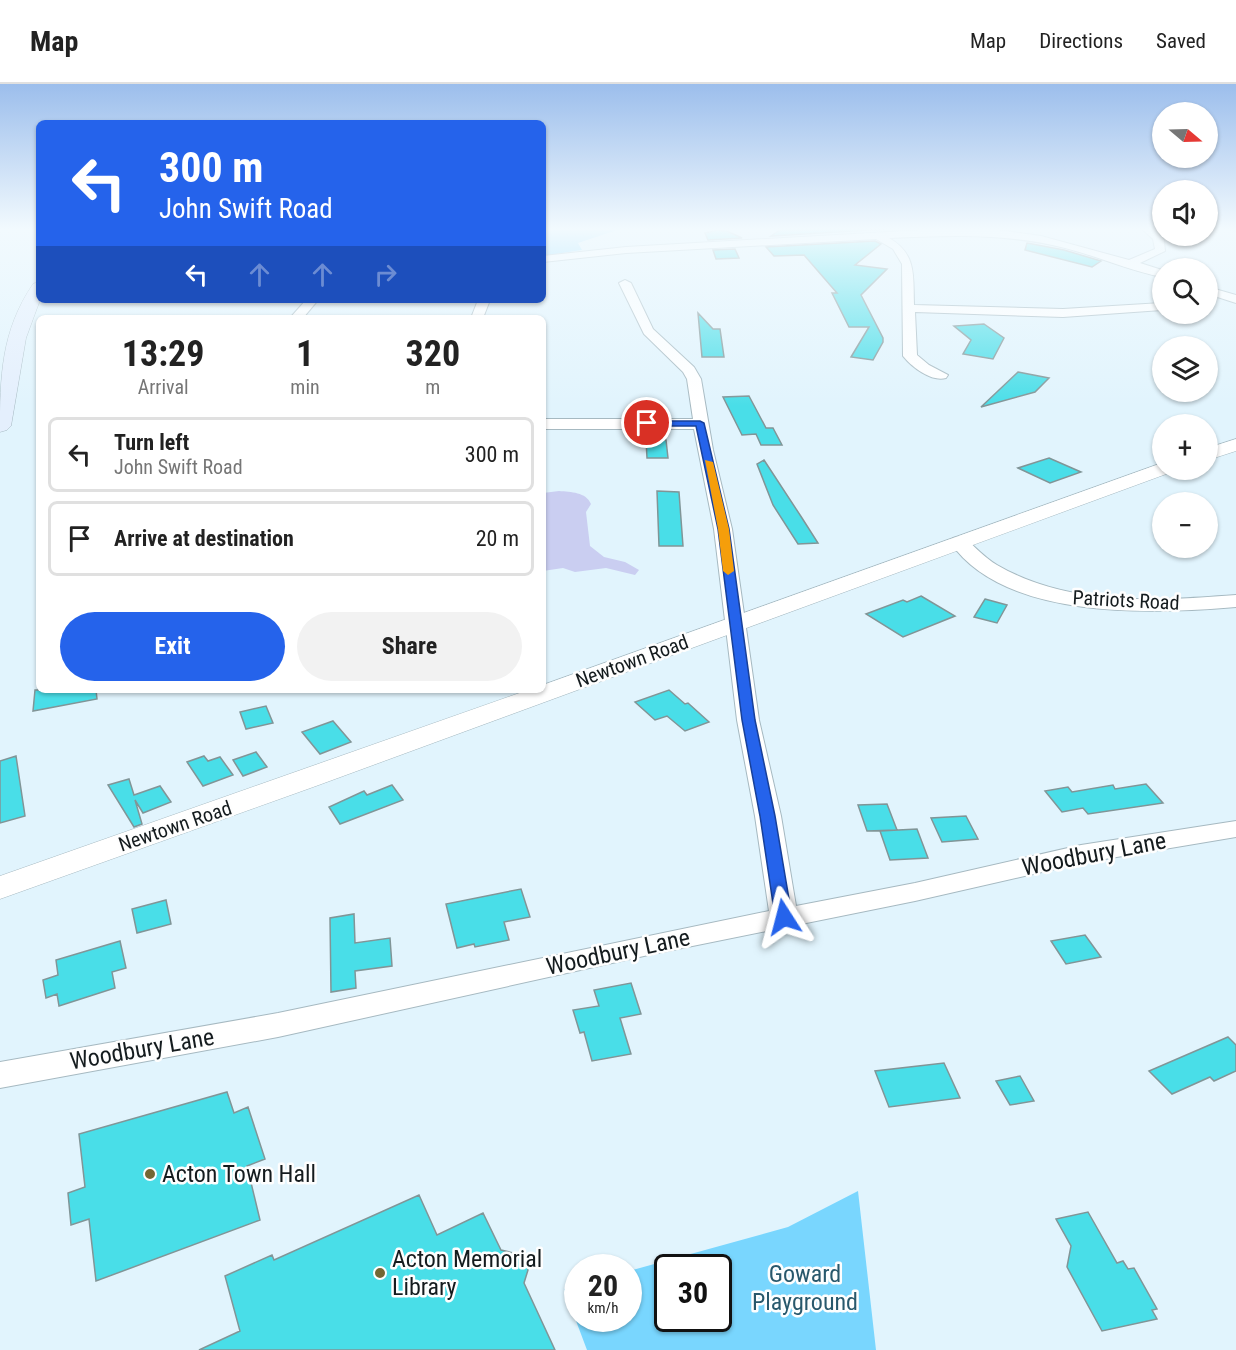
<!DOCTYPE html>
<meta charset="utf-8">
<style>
body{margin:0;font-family:"Roboto Condensed",sans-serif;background:#f2f2f2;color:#222;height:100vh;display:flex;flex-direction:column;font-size:22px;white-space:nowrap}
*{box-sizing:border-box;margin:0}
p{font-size:20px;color:#767676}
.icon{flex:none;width:33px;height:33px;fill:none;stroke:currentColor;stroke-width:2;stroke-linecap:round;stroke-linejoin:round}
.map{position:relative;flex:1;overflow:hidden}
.drawer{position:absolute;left:36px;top:231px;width:510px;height:378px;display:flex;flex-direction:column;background:#fff;border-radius:9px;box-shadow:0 2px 4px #0004}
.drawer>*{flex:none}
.banner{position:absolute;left:36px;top:36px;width:510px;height:183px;border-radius:9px;box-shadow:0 2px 4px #0004;background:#2563eb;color:#fff;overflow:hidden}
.needle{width:39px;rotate:109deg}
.fabs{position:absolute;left:1152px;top:18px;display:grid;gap:12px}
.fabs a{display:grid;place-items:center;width:66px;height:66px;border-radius:50%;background:#fff;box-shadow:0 2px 4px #0004;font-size:30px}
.speed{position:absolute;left:564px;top:1170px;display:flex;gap:12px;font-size:30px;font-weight:700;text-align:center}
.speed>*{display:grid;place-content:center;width:78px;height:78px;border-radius:50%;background:#fff;box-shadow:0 2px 4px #0004;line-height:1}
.speed small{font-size:15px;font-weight:400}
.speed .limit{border:3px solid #111;border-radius:9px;background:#fff;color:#111}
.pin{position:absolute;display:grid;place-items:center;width:51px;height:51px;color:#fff;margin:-26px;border:3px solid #fff;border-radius:50%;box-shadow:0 2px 6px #0007}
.me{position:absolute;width:66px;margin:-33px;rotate:351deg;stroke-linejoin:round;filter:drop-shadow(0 0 4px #0008)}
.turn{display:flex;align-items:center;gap:21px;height:126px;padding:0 24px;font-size:27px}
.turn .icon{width:78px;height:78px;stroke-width:2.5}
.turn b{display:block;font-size:42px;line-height:51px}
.lanes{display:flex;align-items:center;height:57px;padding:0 24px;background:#0003;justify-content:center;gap:30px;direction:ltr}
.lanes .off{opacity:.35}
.eta{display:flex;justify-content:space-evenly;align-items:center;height:102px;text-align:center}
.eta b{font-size:36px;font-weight:700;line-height:42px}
.primary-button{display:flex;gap:12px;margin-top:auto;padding:12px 24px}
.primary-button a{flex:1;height:69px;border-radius:36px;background:#2563eb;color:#fff;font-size:24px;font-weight:700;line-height:69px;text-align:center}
.primary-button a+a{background:#f2f2f2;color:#222}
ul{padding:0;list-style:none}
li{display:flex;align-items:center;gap:18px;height:75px;margin:0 12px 9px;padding:0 12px;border:3px solid #e0e0e0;border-radius:9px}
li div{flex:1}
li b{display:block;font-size:22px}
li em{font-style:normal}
header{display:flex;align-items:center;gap:36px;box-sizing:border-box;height:84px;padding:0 30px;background:#fff;border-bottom:2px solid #e0e0e0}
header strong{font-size:28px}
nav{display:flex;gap:33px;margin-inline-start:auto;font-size:21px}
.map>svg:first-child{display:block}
.green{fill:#79d6fe;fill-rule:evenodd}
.water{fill:#cacef1}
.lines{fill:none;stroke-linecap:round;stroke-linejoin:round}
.stream{stroke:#cacef1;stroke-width:4}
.building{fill:#49dee8;stroke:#819597;stroke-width:1.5}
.minor-casing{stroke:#a6b9c1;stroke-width:2}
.tertiary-casing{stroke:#a6b9c1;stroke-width:1}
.secondary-casing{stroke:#a6b9c1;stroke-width:1}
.minor{fill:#fff;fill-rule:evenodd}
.tertiary{fill:#fff;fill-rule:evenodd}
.secondary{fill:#e4effd;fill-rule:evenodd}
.route{fill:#2563eb;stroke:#184099;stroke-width:1.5}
.slow{fill:#f59e0b}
.poi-dot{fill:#736734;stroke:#fefefe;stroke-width:2}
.labels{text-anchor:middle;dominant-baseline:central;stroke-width:5;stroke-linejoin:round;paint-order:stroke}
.street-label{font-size:20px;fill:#141b1e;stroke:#fefefe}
.near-street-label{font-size:24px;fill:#141b1e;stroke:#fefefe}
.near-poi-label{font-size:24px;fill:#141b1e;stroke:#fefefe;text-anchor:start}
.near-park-label{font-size:24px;fill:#28586c;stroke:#fefefe}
</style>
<header>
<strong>Map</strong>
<nav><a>Map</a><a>Directions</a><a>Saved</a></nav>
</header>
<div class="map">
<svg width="1236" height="1266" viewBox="0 0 1236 1266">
<rect width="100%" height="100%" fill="#e1f4fd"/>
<path class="green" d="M543 144H623L578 159 582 166 543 172Z
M858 1107 876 1266H587L564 1205 577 1201 578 1234H628L629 1187 788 1143ZM668 1184H718V1234H668Z"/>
<path class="water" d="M559 407C571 408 586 408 591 420L586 428 590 462 604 473 625 478 639 486 635 491 606 484 575 488 563 484 543 487V409Z"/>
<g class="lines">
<path class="stream" d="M1229 144 1236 147"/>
</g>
<path class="building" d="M783 144H901L771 152Z
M718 146 727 147 742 154 708 156 705 149Z
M875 157 881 160 855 181 887 185 861 211 883 254V258L873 276 851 273 869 243H849L832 209H837L804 171 774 172 766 163Z
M1027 159 1064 166 1101 177 1092 183 1025 166Z
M735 165 739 174 716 175 713 166Z
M698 229 713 245H720L724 273H702Z
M984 240 1004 254 993 275 963 270 971 256 954 242Z
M1018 288 1049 294 1035 308 981 323Z
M749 312 766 344H773L782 361H761L756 350 742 351 723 313Z
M646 356H666L668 374H647Z
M1049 374 1081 388 1050 399 1018 384Z
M764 376 802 434 818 459 798 460 773 421 757 380Z
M657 407 679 408 683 462H659Z
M921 512 955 532 903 553 866 530 903 516 907 518Z
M985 515 1007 521 997 539 974 533Z
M35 606H96L97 615 33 627Z
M669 606 685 620 688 619 709 638 685 647 667 632 655 636 635 618Z
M266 622 273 639 246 645 240 628Z
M333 637 351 658 320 670 302 648Z
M256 668 267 683 243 692 233 676Z
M16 672 25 732 0 739V677Z
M204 672 208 677 220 673 233 691 203 702 187 678Z
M129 695 134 711 160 702 171 718 143 729 135 716 142 740 134 743 108 701Z
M1146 700 1163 719 1088 730 1083 724 1062 728 1045 707 1068 703 1072 708 1113 701 1115 705Z
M392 701 403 716 340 740 329 723 364 707 367 711Z
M887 720 897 746 867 747 858 721Z
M966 732 978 755 942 758 931 734Z
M917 745 928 774 890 776 880 747Z
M521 805 530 833 504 838 509 856 475 863 474 860 457 864 446 820Z
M166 816 171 840 137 849 132 825Z
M354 830 355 859 390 854 392 882 355 887 356 904 331 908 330 834Z
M1085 851 1101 873 1066 880 1051 857Z
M120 857 126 884 112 888 115 904 59 922 57 910 46 914 43 896 58 891 56 876Z
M631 899 641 930 620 934 631 970 592 977 584 948 580 949 573 926 599 922 594 906Z
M1228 953 1236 961V987L1214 997 1210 993 1172 1010 1149 987Z
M944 979 960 1014 889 1023 875 987Z
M1020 992 1034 1017 1010 1021 996 997Z
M227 1008 234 1029 248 1023 265 1075 247 1082 260 1136 96 1197 89 1135 71 1141 68 1109 85 1103 79 1050Z
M419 1111 437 1151 483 1129 501 1166 522 1171 526 1176 528 1186 524 1199 555 1266H199L240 1247 225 1192 272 1171 274 1176Z
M1088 1128 1117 1179 1123 1177 1128 1185 1134 1184 1157 1225 1152 1226 1157 1235 1102 1247 1067 1183 1071 1162 1056 1135Z"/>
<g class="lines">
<defs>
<path id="minor" d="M958 144 991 145 1041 152 1129 176 1155 165 1153 155 1141 144H1153L1164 156 1165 167 1140 179 1162 186V193C1130 187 1097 172 1065 164 1005 149 950 151 889 154 917 170 913 192 914 221L1063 225 1162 219V226L1063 233 915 228 917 271 929 281 948 291 946 294C931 298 912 283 903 272L902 180 893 165 876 155 626 169 543 178V172L626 163Z
M625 196 631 199 653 245 694 283 701 295 713 366 732 445 759 636 781 732 796 822 915 799 1081 761 1236 737V753L1081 779 915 817 653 870 278 953 0 1004V978L278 929 769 827 755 732 737 636 714 445 694 345H543V335H693L687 295 683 288 644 250 619 199Z
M1208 203 1236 211V219L1208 210Z
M306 216H318L303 234H290Z
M478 216H490L483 234H471Z
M959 453 965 454C975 463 985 474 997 481 1069 523 1156 517 1236 511V523C1153 530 1004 537 950 458L953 454Z"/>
<path id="tertiary" d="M1236 355V367L1208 376V364Z
M1162 379V386H1171L1169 389 316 702 0 815V792L528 606H543V601Z"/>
<path id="secondary" d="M39 198 40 216 26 254 11 342 7 346 0 348C0 293 1 247 33 200Z"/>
</defs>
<use href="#minor" class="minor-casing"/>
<use href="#tertiary" class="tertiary-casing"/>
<use href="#secondary" class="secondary-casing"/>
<use href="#minor" class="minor"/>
<use href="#tertiary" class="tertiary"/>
<use href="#secondary" class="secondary"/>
</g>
<linearGradient id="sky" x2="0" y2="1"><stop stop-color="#9cbeec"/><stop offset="0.45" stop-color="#f2fafe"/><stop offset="1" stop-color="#f2fafe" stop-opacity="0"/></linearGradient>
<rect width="1236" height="322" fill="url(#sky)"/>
<path class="route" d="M644 337H700L704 339 729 445 755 636 775 732 792 833 790 837H778L775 833 760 732 742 636 718 445 696 342H647L643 339Z"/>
<path class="slow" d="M705 376 713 378 729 445 734 487 728 491 723 487 718 445Z"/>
<g class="poi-dot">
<circle cx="150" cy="1090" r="6"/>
<circle cx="380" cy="1189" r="6"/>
</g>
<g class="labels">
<g class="street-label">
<text transform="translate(1126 516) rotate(3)">Patriots Road</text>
<text transform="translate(632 577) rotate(-20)">Newtown Road</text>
<text transform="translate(175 742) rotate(-19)">Newtown Road</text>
</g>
<g class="near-street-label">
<text transform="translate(1094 770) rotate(-11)">Woodbury Lane</text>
<text transform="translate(618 868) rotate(-12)">Woodbury Lane</text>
<text transform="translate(142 965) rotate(-10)">Woodbury Lane</text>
</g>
<g class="near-poi-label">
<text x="162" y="1090">Acton Town Hall</text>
<text x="392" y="1175">Acton Memorial<tspan x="392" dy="28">Library</tspan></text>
</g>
<g class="near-park-label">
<text x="805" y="1190">Goward<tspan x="805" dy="28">Playground</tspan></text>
</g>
</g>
</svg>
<div class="fabs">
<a><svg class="needle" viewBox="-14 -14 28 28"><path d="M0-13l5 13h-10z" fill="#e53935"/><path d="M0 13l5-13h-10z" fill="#767676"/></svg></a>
<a><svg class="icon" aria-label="sound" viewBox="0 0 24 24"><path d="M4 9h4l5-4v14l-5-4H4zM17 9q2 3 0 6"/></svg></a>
<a><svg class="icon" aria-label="search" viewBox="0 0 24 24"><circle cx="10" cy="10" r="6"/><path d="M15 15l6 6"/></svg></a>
<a><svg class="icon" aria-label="layers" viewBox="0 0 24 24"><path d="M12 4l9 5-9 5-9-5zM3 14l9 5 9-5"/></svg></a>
<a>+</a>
<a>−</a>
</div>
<div class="speed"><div>20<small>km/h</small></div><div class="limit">30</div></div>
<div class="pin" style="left:647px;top:339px;background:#d93025"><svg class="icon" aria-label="arrive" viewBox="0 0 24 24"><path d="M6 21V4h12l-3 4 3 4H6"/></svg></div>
<svg class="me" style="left:784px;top:833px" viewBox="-20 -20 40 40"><path d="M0-17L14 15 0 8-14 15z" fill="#2563eb" stroke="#fff" stroke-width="4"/></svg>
<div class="banner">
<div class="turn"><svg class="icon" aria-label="left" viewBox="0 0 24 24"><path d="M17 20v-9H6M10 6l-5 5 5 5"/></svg><div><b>300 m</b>John Swift Road</div></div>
<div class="lanes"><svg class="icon" aria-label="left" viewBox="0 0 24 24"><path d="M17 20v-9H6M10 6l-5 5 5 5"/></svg><svg class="icon off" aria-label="ahead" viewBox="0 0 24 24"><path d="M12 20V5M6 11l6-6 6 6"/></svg><svg class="icon off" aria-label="ahead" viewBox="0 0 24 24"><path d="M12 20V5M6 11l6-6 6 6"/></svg><svg class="icon off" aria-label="right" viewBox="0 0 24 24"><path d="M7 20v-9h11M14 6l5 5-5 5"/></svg></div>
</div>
<section class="drawer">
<div class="eta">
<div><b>13:29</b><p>Arrival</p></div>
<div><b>1</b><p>min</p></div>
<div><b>320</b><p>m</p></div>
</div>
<ul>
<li><svg class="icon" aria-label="left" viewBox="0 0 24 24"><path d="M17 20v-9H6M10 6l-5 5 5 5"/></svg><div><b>Turn left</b><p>John Swift Road</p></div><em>300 m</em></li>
<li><svg class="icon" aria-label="arrive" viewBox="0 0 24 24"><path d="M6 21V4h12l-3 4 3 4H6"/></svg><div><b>Arrive at destination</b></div><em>20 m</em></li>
</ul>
<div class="primary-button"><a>Exit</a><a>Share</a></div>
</section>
</div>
